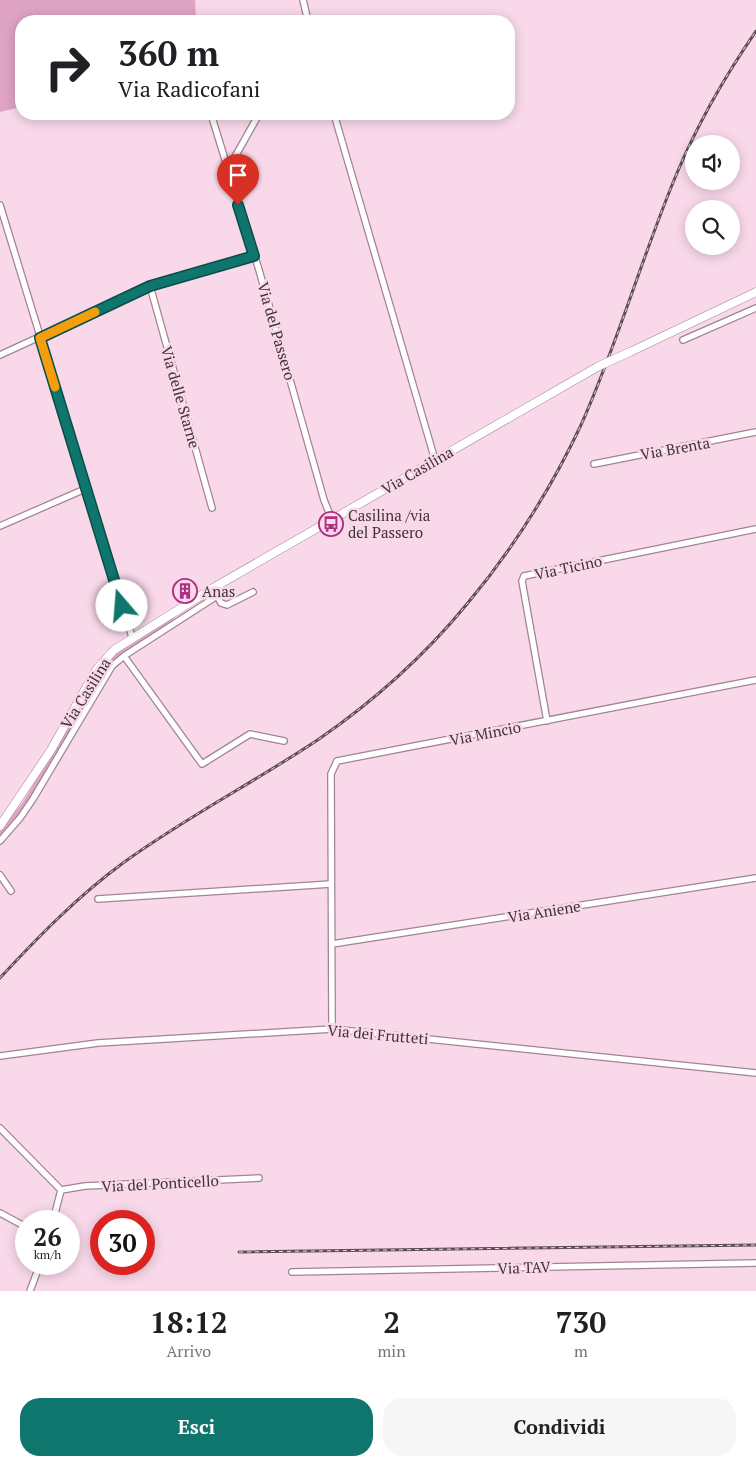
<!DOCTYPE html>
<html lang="it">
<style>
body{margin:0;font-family:"PT Serif",serif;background:#f6f6f6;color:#202124;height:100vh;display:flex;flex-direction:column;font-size:19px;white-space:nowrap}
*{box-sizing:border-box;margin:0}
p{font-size:16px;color:#757577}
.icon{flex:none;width:28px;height:28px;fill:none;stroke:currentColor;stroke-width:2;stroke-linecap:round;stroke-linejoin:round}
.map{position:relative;height:1291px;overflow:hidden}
.details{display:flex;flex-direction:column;background:#fff;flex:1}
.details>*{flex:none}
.banner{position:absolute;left:15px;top:15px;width:500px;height:105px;border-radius:20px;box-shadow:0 2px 12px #0003;background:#fff;color:#202124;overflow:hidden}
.buttons{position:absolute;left:685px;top:135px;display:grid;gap:10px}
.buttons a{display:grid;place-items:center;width:55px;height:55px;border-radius:50%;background:#fff;box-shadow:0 2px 12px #0003;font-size:25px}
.speed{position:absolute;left:15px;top:1210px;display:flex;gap:10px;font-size:25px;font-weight:700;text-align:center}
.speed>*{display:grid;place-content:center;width:65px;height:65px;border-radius:50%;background:#fff;box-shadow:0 2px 12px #0003;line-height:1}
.speed small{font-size:12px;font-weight:400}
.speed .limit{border:8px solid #d22;background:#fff;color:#111}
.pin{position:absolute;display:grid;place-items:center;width:42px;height:42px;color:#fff;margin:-51px -21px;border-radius:50% 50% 50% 0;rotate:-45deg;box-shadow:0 0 5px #0007}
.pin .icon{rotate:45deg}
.me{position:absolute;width:55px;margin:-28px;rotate:342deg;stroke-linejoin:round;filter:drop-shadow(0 0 4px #0008)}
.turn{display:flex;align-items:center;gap:18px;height:105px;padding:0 20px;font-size:22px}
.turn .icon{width:65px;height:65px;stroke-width:2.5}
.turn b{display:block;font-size:35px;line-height:42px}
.eta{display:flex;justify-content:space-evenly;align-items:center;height:85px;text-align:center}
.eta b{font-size:30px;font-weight:700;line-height:35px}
.primary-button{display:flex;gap:10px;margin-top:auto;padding:10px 20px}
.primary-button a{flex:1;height:58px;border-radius:20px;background:#0f766e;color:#fff;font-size:20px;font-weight:700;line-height:58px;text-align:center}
.primary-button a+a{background:#f6f6f6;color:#202124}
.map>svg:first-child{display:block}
.green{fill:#dfa3c4}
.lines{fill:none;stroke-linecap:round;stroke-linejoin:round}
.minor-casing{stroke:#a18493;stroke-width:8}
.major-casing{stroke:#a18493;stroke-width:9}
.minor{stroke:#fff;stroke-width:5.5}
.major{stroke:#fff;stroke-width:8}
.rail-casing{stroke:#5e4e56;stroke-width:3}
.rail{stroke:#f8d8e9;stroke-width:1;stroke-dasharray:4;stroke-linecap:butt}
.major-bridge-casing{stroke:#a18493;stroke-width:9;stroke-linecap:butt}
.major-bridge{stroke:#fff;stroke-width:8}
.route-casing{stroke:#0a4d48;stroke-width:12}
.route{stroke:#0f766e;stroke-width:9}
.slow{stroke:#f59e0b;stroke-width:9}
.labels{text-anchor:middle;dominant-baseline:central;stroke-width:5;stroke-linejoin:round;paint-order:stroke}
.street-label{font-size:15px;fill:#3f3239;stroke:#f8d8e9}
.poi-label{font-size:15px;fill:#3f3239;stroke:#f8d8e9;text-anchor:start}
</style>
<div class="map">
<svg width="756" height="1291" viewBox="0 0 756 1291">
<rect width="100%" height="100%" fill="#f8d8e9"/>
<path class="green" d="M0 0H195L196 21H21V107L0 112Z
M177 613 170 624 113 663 20 815 0 838V831L23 802 108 661 116 652Z"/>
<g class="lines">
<defs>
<path id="minor" d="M303 0 308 21
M211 114 259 270 324 500 332 520
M334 114 435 460
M227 171 259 114
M0 205 132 637
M150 286 212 508
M683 340 756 308
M0 355 150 286 254 256
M594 464 756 432
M0 526 85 489
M216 594 221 603 227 605 253 592
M124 656 202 764 250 734 284 741
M547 721 522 581 524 576 756 529
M0 841 20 818 33 799 112 666 124 656 217 596
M0 875 11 891
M98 899 331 884
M332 944 756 878
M332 1029 331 774 337 761 756 680
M0 1056 98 1043 332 1029 756 1073
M0 1128 61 1190 53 1221
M61 1190 85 1186 259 1178
M0 1213 26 1227
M292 1272 756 1263
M30 1291 40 1264"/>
<path id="major" d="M630 352 756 292
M0 826 51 750 96 670 114 650 213 588 599 366"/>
</defs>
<use href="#minor" class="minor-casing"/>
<use href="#major" class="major-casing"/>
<use href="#minor" class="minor"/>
<use href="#major" class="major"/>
<defs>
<path id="rail" d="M0 978C38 937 78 896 123 863 186 817 255 782 319 739 374 701 425 655 467 604 512 550 551 489 581 425 618 343 642 256 677 173 698 123 725 76 756 31
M239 1252 756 1245"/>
</defs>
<use href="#rail" class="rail-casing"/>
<use href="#rail" class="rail"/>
<defs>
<path id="major-bridge" d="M599 366 630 352"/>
</defs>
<use href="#major-bridge" class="major-bridge-casing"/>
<use href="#major-bridge" class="major-bridge"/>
</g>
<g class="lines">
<defs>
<path id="route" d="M122 606 40 338 150 286 254 256 238 205"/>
</defs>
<use href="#route" class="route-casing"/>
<use href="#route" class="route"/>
<path class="slow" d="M55 387 40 338 95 312"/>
</g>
<defs>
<symbol id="bus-ring" viewBox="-11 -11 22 22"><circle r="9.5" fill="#f8d8e9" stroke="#ad3182" stroke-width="1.5"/><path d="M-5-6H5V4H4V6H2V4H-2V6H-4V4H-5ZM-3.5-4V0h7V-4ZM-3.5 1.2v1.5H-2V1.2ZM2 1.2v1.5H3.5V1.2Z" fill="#ad3182"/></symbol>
<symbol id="building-ring" viewBox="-11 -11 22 22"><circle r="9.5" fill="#f8d8e9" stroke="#ad3182" stroke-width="1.5"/><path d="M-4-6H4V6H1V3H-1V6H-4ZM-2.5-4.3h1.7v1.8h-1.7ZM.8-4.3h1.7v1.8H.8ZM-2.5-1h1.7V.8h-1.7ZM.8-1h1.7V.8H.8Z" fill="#ad3182"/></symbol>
</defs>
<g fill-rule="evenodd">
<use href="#bus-ring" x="317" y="510" width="28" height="28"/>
<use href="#building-ring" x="171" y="577" width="28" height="28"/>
</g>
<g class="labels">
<g class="street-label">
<text transform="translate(277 331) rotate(74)">Via del Passero</text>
<text transform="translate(181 397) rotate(74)">Via delle Starne</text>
<text transform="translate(675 448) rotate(-10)">Via Brenta</text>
<text transform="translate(417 470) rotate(-30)">Via Casilina</text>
<text transform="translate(568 567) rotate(-12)">Via Ticino</text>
<text transform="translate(85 693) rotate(-58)">Via Casilina</text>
<text transform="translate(485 733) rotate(-11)">Via Mincio</text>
<text transform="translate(544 911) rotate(-9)">Via Aniene</text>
<text transform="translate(378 1034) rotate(5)">Via dei Frutteti</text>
<text transform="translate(160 1183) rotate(-3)">Via del Ponticello</text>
<text transform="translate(524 1267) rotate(-2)">Via TAV</text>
</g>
<g class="poi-label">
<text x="348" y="515">Casilina /via<tspan x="348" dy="17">del Passero</tspan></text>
<text x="202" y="591">Anas</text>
</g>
</g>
</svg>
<div class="buttons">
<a><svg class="icon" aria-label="sound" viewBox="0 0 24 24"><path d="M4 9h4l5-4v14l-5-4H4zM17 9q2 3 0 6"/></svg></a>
<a><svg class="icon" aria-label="search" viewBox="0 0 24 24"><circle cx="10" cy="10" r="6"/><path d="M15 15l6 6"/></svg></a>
</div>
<div class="speed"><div>26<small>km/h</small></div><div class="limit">30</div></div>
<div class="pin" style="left:238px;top:205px;background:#d93025"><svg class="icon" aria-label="arrive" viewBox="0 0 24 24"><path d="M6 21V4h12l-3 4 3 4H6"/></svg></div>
<svg class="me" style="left:122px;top:606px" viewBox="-20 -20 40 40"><circle r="19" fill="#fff"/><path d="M0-13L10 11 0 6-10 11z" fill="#0f766e"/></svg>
<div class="banner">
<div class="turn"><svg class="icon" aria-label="right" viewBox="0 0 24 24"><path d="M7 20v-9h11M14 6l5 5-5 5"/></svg><div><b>360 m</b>Via Radicofani</div></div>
</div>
</div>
<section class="details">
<div class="eta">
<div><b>18:12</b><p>Arrivo</p></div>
<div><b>2</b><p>min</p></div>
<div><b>730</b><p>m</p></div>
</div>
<div class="primary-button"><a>Esci</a><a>Condividi</a></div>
</section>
